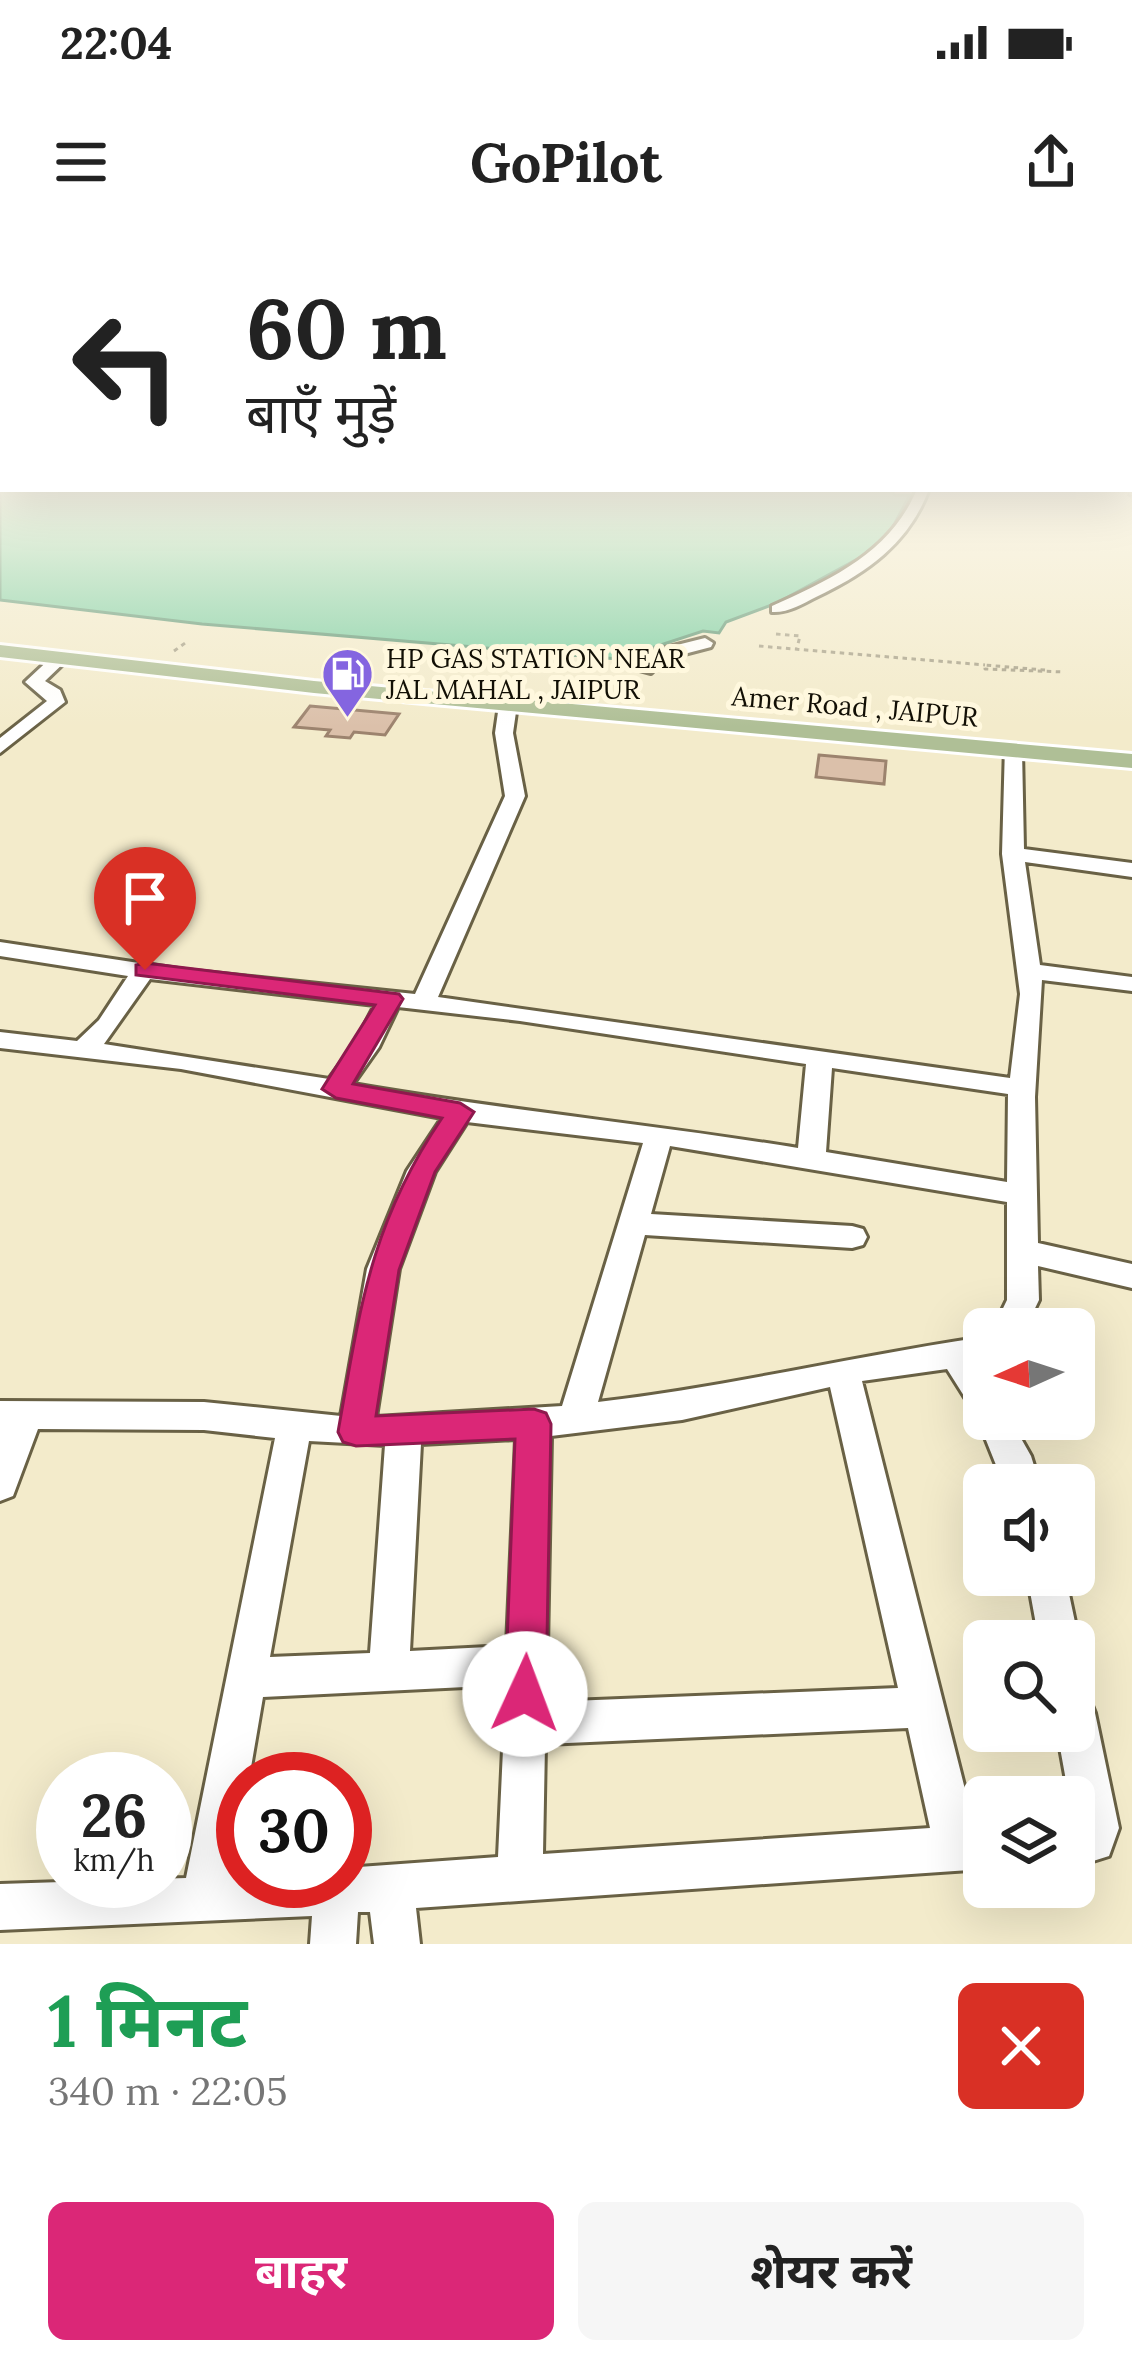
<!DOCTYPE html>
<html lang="hi">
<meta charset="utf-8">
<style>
body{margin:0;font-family:Lora,"Noto Sans Devanagari",serif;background:#f6f6f6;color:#222;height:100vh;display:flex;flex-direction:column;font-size:45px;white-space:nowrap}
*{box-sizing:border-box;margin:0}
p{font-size:39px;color:#767676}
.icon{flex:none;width:66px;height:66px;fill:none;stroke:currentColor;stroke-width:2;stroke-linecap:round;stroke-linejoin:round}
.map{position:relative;height:1704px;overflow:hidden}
.panel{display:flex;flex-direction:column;background:#fff;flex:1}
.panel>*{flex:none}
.top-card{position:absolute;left:0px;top:0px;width:1134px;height:252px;box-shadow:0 12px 48px #0002;background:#fff;color:#222;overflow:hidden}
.needle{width:78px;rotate:267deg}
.fabs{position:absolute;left:963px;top:1068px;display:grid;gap:24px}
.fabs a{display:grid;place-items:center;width:132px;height:132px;border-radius:18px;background:#fff;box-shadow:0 12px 48px #0002;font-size:60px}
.speed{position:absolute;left:36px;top:1512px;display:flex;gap:24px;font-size:60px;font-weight:700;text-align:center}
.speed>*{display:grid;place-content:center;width:156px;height:156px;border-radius:50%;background:#fff;box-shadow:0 12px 48px #0002;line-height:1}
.speed small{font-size:30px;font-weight:400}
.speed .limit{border:18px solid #d22;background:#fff;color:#111}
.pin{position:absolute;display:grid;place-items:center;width:102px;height:102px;color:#fff;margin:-123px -51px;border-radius:50% 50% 50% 0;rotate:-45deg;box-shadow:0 0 12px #0007}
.pin .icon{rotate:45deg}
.me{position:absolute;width:132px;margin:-66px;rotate:2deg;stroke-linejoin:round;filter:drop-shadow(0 0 9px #0008)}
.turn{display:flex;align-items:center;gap:42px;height:252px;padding:0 48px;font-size:54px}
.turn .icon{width:156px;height:156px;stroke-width:2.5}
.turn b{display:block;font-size:84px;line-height:102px}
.round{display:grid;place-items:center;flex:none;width:126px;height:126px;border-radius:18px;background:#f6f6f6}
.summary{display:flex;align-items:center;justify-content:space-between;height:204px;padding:0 48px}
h1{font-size:72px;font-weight:700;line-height:90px;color:#1e9e55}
.action{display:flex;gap:24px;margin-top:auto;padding:24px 48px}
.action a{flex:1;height:138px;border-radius:18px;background:#db2777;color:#fff;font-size:48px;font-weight:700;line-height:138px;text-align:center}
.action a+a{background:#f6f6f6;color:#222}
.status{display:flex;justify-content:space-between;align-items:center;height:84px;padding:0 60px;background:#fff;direction:ltr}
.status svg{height:33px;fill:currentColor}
header{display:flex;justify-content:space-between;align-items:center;height:156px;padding:0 48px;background:#fff;font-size:54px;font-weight:700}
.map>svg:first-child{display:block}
.water{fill:#7ccfa3;stroke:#5c9574;stroke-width:3}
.building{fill:#dbc0aa;stroke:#9c836e;stroke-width:3}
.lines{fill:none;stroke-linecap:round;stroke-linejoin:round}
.minor-casing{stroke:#696145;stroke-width:6}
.major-casing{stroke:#fff;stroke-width:6}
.path{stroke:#a59e86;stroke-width:3;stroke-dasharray:4.5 4.5;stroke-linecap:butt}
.minor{fill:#fff;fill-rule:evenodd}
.major{fill:#afbf96;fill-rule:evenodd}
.route{fill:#db2777;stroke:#8e194d;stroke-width:3}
.labels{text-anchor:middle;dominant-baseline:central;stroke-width:10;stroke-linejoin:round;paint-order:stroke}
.far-poi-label{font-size:27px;fill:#120f05;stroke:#fff8de;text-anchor:start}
.far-street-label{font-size:27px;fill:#120f05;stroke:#fff8de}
</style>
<div class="status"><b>22:04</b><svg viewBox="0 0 49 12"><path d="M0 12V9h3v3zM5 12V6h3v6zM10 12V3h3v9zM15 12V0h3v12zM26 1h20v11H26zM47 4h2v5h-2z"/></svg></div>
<header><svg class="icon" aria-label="menu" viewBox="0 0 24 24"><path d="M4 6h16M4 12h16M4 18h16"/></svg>GoPilot<svg class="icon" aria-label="share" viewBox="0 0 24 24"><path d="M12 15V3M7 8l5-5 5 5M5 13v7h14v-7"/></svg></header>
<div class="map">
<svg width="1132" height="1704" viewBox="0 0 1132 1704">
<rect width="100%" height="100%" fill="#f3ebcb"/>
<path class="water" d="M0 249H888L895 255H910L889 294 861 317 777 363 726 382 719 393 703 391 618 419 202 384 0 360Z"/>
<path class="building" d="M310 466 399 474 385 495 354 492 350 498 326 496 330 490 294 487Z
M819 515 886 521 884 544 816 537Z"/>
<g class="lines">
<defs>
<path id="minor" d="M917 249H929C909 303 867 333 816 357 802 364 788 373 772 372V366C832 339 891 312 917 249Z
M705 398 713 403 711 407 665 419 651 433 636 429 653 411Z
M55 414 69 418 45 441 60 450 65 462 0 513V498L47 461 25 442Z
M508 460 517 465 513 493 525 556 438 757 1010 838 1020 754 1002 614 1005 506 1022 510 1024 609 1132 623V637L1025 622 1040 725 1132 737V751L1042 740 1035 857 1038 1003 1132 1024V1048L1038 1026 1039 1060 1025 1089H993L1007 1060V962L670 906 651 974 852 986 863 989 867 997 863 1005 852 1008 645 995 598 1162C727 1147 855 1116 984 1097V1123L978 1124 984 1133V1179H1010L1031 1216 1040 1245H1004L976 1175 947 1129 862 1141 974 1585H984V1629L416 1668 420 1704H374L370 1672H358L356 1704H310L312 1676 0 1690V1644L186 1638 275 1198 204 1190 38 1189 13 1256 0 1261V1161L204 1162 341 1176 367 1029 407 931 442 878 181 829 0 808V792L77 801 99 780 128 736 0 716V702L185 730 415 754 505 556 495 493 499 465ZM150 739 375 765 354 805 329 839 104 804ZM398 767 520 781 806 824 798 908C650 884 501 870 353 844L379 807ZM832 828 1008 854 1007 942 826 912ZM467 882 643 903 562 1166 376 1177 399 1029 435 932ZM830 1147 898 1448 546 1462 551 1196 682 1180ZM516 1199 507 1406 410 1411 421 1204ZM309 1201 385 1205 370 1413 270 1417ZM506 1445 498 1617 345 1628V1641H243V1634L231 1635 243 1570V1539H249L263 1457ZM908 1488 930 1588 543 1614 545 1504Z
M1027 1335H1065L1079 1401 1074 1412V1401H1039Z
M1074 1452 1089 1458 1095 1473 1119 1588 1109 1616 1074 1627V1557H1069L1057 1491H1074Z"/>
<path id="major" d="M0 405 314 441 1132 514V528L314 453 0 417Z"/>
</defs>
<use href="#minor" class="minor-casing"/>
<use href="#major" class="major-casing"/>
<path class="path" d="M1120 249 1132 257
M776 394 800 396 797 408
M759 406 985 425
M174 411 188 401
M333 428 342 416
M1045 430 985 425V429L1064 432"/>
<use href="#minor" class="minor"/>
<use href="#major" class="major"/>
</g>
<linearGradient id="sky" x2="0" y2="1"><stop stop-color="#7dbfcc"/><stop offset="0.51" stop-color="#faf6e8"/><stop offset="1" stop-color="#faf6e8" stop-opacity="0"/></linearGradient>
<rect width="1132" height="487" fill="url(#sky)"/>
<path class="route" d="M145 723 399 754 403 759 353 844 460 863 474 872 435 932 399 1030 376 1176 534 1169 546 1173 551 1184 546 1454 540 1469 525 1475 511 1469 505 1454 515 1199 356 1206 343 1202 338 1192C360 1069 370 984 442 878L336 858 322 849 375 765 136 735V725Z"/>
<defs>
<symbol id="fuel-pin" viewBox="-11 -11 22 30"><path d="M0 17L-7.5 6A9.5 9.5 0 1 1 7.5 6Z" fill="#8465e0" stroke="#fff8de"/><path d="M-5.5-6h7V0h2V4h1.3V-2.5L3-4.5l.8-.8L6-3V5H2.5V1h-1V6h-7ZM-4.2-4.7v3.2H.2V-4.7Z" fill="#fff"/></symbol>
</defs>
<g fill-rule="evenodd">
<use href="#fuel-pin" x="318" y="404" width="59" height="81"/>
</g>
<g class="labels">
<g class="far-poi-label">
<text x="386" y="418">HP GAS STATION NEAR<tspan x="386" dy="31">JAL MAHAL , JAIPUR</tspan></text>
</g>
<g class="far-street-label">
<text transform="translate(855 466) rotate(5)">Amer Road , JAIPUR</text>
</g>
</g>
</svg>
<div class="fabs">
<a><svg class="needle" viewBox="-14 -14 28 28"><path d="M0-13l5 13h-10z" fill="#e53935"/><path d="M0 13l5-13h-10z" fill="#767676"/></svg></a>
<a><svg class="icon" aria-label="sound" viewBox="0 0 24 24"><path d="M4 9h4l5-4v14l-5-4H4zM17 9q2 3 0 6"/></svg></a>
<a><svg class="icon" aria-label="search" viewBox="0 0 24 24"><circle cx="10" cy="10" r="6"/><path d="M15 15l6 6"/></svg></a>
<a><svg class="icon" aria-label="layers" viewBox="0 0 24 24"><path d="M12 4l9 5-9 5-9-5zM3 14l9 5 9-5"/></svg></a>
</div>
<div class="speed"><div>26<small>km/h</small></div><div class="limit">30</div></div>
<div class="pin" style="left:145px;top:730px;background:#d93025"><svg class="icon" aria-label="arrive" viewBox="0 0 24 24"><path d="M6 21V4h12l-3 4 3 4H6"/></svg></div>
<svg class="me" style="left:525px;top:1454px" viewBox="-20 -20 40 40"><circle r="19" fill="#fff"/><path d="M0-13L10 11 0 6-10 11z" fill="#db2777"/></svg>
<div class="top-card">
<div class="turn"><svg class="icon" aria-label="left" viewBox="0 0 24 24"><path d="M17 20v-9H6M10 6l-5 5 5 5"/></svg><div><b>60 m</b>बाएँ मुड़ें</div></div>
</div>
</div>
<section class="panel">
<div class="summary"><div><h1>1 मिनट</h1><p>340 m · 22:05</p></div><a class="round" style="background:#d93025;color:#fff"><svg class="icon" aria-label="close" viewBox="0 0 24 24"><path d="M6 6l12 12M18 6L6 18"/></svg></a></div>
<div class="action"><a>बाहर</a><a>शेयर करें</a></div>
</section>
